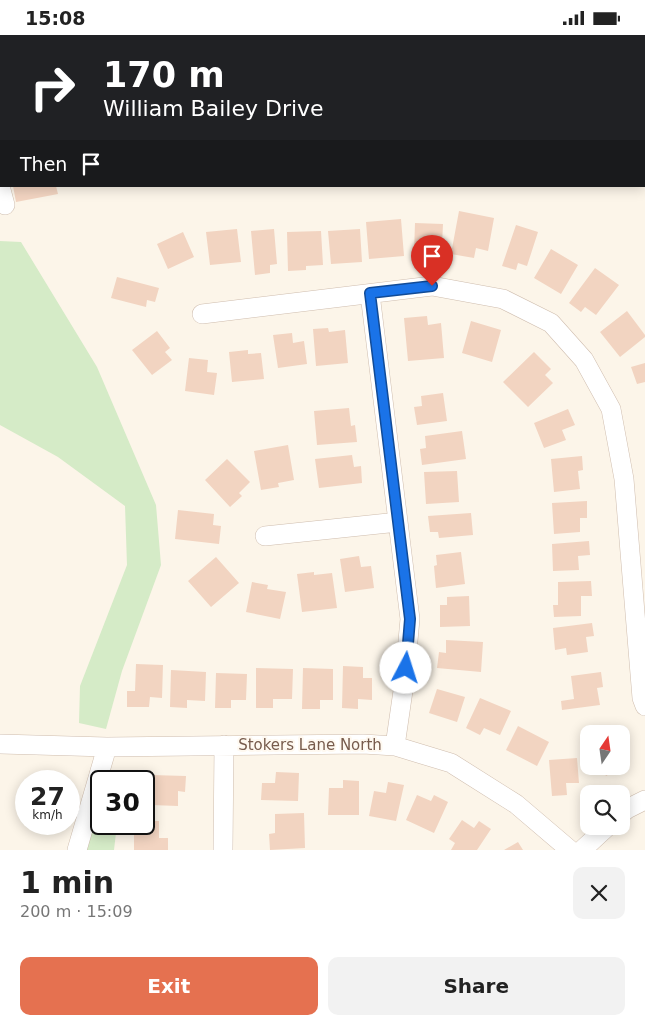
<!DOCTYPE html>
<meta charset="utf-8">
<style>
body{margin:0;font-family:"DejaVu Sans",sans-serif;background:#f2f2f2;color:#222;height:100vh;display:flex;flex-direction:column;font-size:19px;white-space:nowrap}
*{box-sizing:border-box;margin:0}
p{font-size:16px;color:#767676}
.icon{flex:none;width:28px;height:28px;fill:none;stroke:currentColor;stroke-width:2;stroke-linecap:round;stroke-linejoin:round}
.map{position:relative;height:815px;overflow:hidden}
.drawer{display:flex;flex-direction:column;background:#fff;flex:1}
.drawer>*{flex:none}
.top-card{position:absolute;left:0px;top:0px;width:645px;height:152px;box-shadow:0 2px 12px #0003;background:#202124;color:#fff;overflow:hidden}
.needle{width:32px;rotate:13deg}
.tools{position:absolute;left:580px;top:690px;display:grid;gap:10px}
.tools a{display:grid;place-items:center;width:50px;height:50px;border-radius:10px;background:#fff;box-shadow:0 2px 12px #0003;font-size:25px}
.speed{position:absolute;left:15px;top:735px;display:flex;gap:10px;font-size:25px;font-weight:700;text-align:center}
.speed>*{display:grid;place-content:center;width:65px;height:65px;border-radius:50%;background:#fff;box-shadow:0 2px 12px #0003;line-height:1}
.speed small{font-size:12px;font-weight:400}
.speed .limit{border:2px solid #111;border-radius:8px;background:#fff;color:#111}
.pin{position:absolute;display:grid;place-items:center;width:42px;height:42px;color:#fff;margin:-51px -21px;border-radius:50% 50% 50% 0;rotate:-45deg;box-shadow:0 0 5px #0007}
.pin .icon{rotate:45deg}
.me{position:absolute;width:55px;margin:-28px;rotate:5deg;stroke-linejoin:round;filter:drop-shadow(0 0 4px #0008)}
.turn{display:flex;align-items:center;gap:18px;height:105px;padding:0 20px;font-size:22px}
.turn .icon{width:65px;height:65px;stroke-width:2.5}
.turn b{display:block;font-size:35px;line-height:42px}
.then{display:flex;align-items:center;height:48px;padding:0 20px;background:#0003;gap:10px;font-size:19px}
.round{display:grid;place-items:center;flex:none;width:52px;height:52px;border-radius:10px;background:#f2f2f2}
.summary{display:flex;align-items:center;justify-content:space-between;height:85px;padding:0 20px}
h1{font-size:30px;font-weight:700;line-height:38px}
.action{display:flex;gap:10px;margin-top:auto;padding:10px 20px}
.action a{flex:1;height:58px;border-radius:10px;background:#e57150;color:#fff;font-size:20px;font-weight:700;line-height:58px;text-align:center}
.action a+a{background:#f2f2f2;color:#222}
.status{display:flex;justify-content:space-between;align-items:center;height:35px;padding:0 25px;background:#fff;direction:ltr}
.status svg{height:14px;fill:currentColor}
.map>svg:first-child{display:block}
.green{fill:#d5ebc7}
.building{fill:#f2d4c1}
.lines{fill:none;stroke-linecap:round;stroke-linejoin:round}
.minor-casing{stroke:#cfbdae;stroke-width:20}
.minor{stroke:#fff;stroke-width:19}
.route-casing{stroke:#114b97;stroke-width:12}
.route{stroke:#1a73e8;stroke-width:9}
.labels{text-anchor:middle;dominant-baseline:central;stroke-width:4;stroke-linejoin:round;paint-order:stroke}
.street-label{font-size:15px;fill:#775b4c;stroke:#fff9f0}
</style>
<div class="status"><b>15:08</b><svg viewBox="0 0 49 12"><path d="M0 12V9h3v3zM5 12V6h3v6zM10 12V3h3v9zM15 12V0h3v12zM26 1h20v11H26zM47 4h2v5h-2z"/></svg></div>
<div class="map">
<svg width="645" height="815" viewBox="0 0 645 815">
<rect width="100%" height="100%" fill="#fcf5e9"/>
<path class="green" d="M0 206 21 207 97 332 156 470 161 530 122 636 106 694 79 688 80 651 127 530 125 471 58 422 0 390Z
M91 767H101V789H117L114 815H77Z"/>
<path class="building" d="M13 151H56L58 159 16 167Z
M459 176 494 183 488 216 476 213 474 223 451 219Z
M401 184 404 221 369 224 366 187Z
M415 188 443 189 442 210H436V219L414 218Z
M516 190 538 197 527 231 518 228 516 235 502 231Z
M237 194 241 227 210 230 206 197Z
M274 194 277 229 270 230V238L255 240 251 196Z
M360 194 362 227 331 229 328 196Z
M321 196 323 230 306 231V235L288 236 287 197Z
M183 197 194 222 168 234 157 209Z
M551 214 578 230 561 259 534 243Z
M595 233 619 250 596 280 585 272 581 277 569 268Z
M117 242 159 253 155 267 147 265 146 272 111 263Z
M627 276 645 300V302L620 322 600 297Z
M427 281 428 290 441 288 444 323 408 326 404 283Z
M471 286 501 295 492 327 462 318Z
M328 293 329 297 345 295 348 328 316 331 313 294Z
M157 296 170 313 165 317 172 325 152 340 132 315Z
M292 298 293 308 304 306 307 329 278 333 273 300Z
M248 315V319L261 318 264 344 232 347 229 317Z
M534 317 551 334 545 340 553 348 528 372 503 347Z
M189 323 208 325 207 337 217 338 214 360 185 356Z
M645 328V347L637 349 631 332Z
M443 358 447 386 417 390 414 372 422 371 421 361Z
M349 373 351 391 355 390 357 407 317 410 314 376Z
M568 374 575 390 562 395 566 405 544 413 534 388Z
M462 396 466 424 422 430 420 414 426 413 425 401Z
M288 410 294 445 278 448 279 452 261 455 254 416Z
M352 420 354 432 361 431 362 448 319 453 315 424Z
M582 421 583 435 578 436 580 454 554 457 551 424Z
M227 424 250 447 239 458 242 461 230 472 205 445Z
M457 436 459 467 426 469 424 437Z
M587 466V483H580V497L554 499 552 468Z
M178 475 214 479 213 490 221 491 219 509 175 504Z
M471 478 473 500 439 503 438 497H430L428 481Z
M589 506 590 520 578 521 579 535 553 536 552 509Z
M461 517 465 549 436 553 434 531 437 530 436 520Z
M359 521 361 532 371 531 374 553 345 557 340 524Z
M216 522 239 548 211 572 188 546Z
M314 537V540L332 538 337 573 302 577 297 539Z
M591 546 592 561H581V581L554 582 553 570H558V547Z
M252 547 268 550 267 554 286 557 280 584 246 577Z
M469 561 470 591 440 592V570H447V562Z
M592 588 594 601 586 602 588 617 567 620 566 613 555 615 553 593Z
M446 605 483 607 481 637 437 633 439 617 446 618Z
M136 629 163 630 162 663 150 662 149 672H127V656H135Z
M343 631 363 632V643H372V665L358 664V674L342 673Z
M256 633 293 634 292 664H273V673H256Z
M303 633 333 634V665H320V674H302Z
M171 635 206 637 205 666 187 665V673L170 672Z
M601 637 603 652 597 653 600 670 562 675 561 666 574 664 571 641Z
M216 638 247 639 246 665H231V673H215Z
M437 654 465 662 457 687 429 678Z
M480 663 511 676 500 700 484 693 480 700 466 693Z
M518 691 549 707 537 731 506 715Z
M621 712 630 727 606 741 601 731H621Z
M577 723 579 748H566L567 760 552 761 549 725Z
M276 737 299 738 298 766 261 765 262 748H275Z
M151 740 186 741 185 757 178 756V771L151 770Z
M343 745 359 746V780H328L329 753H343Z
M388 747 404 750 396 786 369 781 374 756 386 758Z
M417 760 431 766 434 760 448 767 434 798 406 785Z
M304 778 305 813 270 815 269 799 275 798V779Z
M462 785 474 793 479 786 491 794 477 815H451L455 808 449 804Z
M144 786H159V803H168V815H134V789H144Z
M518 807 523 815H504Z"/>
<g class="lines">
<defs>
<path id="minor" d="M116 0 117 1
M0 151 5 170
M370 259 410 584 404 649 395 711
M202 279 432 251 503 264 551 288 584 325 611 374 624 444 642 663 645 671
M265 501 398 487
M0 709 107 712 363 709 395 711 451 728 516 769 570 815
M621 779 627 774 645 765
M77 815 107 712
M223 815 224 710
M582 815 608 791"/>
</defs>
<use href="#minor" class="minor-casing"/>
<use href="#minor" class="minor"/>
</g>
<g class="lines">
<defs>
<path id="route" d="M406 633 410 584 370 258 432 251"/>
</defs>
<use href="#route" class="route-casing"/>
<use href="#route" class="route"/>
</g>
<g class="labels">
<g class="street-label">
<text x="310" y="710">Stokers Lane North</text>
</g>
</g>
</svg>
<div class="tools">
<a><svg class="needle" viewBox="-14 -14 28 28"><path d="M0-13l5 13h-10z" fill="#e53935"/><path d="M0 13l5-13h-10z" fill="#767676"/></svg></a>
<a><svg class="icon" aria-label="search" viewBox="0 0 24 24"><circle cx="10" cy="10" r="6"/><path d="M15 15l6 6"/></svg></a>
</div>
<div class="speed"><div>27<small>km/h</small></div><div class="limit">30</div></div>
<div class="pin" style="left:432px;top:251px;background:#d93025"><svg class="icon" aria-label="arrive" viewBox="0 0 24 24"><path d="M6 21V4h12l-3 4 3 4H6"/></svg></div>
<svg class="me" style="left:406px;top:633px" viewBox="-20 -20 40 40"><circle r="19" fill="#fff"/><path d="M0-13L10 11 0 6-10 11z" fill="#1a73e8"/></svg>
<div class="top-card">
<div class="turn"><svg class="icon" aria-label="right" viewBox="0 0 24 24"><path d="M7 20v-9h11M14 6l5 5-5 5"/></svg><div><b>170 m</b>William Bailey Drive</div></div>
<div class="then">Then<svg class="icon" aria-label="arrive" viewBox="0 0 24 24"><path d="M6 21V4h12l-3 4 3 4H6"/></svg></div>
</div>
</div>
<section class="drawer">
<div class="summary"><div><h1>1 min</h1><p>200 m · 15:09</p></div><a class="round"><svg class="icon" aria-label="close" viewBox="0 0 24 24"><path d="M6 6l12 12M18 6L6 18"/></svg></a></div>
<div class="action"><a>Exit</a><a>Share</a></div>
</section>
